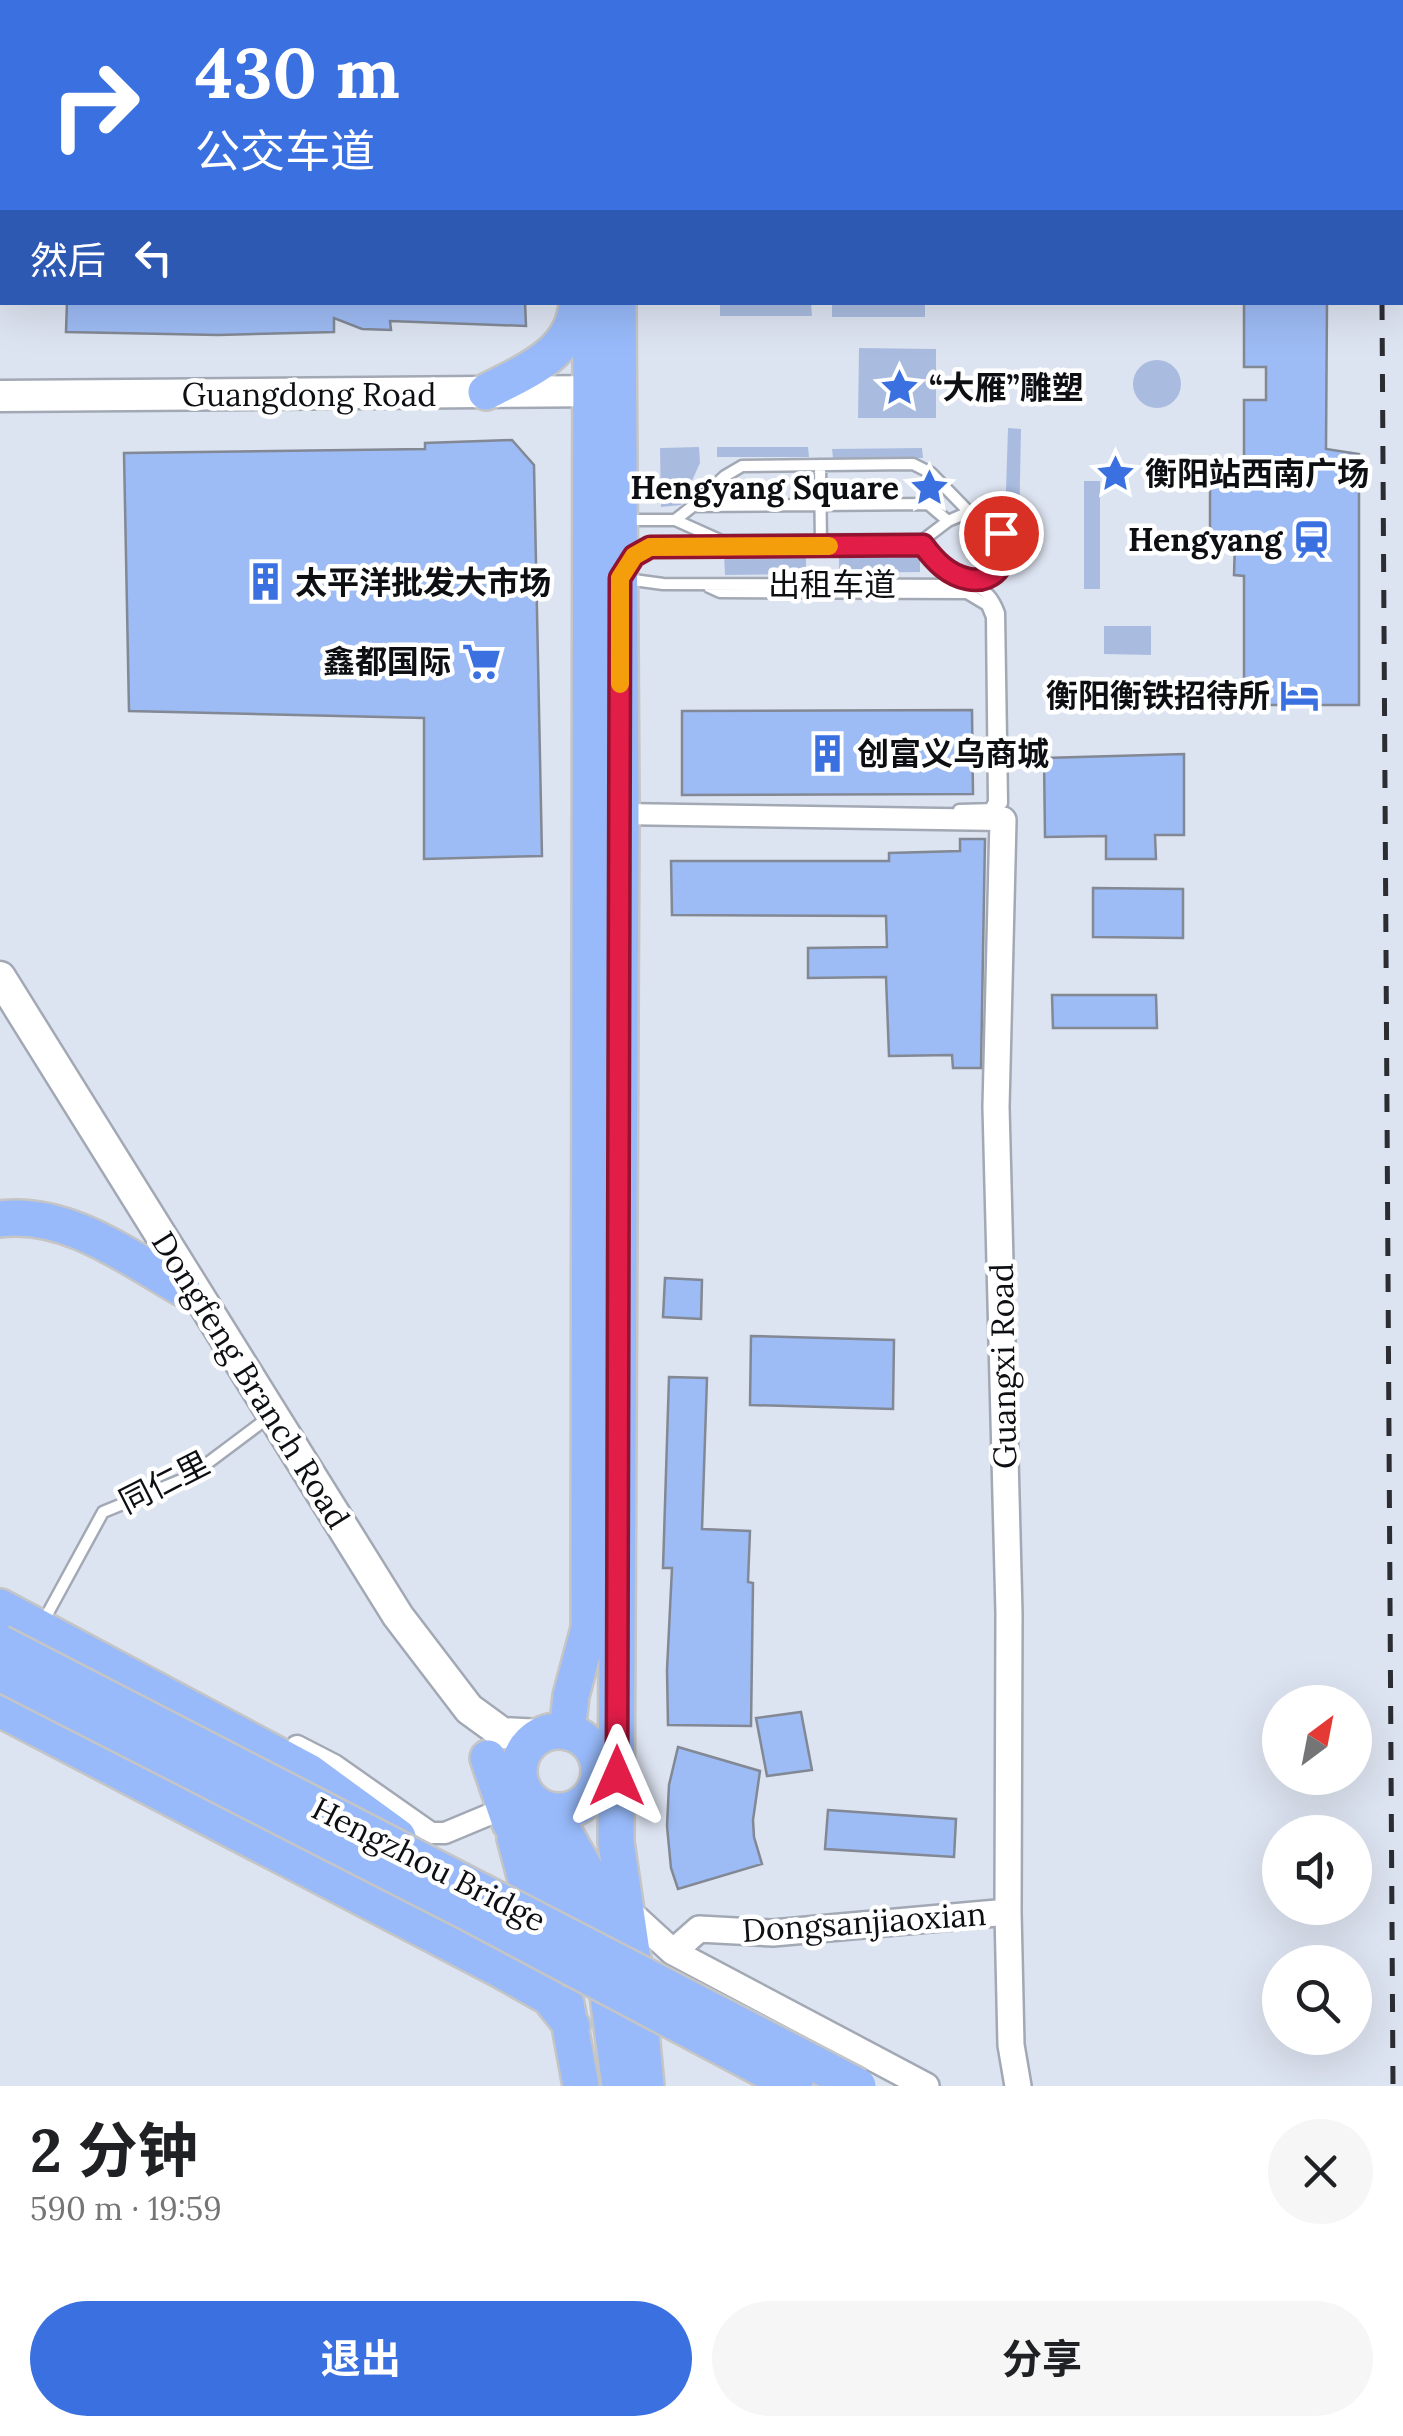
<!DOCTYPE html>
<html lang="zh">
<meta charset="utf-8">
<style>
body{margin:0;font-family:Lora,"Noto Sans SC",serif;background:#f6f6f6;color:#202124;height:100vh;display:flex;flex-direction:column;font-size:38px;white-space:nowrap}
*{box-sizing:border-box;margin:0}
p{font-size:32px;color:#757577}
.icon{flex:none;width:55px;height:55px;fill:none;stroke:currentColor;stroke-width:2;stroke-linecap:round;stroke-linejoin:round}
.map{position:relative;height:2086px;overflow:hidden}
.drawer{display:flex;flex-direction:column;background:#fff;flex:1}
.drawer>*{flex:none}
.hud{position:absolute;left:0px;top:0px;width:1405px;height:305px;box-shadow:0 10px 40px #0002;background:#3a70e0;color:#fff;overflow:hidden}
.needle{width:65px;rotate:32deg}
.tools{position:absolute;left:1262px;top:1685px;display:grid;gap:20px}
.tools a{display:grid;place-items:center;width:110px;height:110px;border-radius:50%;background:#fff;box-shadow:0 10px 40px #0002;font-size:50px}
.pin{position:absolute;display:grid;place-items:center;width:85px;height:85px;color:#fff;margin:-42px;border:5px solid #fff;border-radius:50%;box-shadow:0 2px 10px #0007}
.me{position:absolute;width:110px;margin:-55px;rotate:0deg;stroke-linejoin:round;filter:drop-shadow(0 0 8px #0008)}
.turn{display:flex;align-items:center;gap:35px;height:210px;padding:0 30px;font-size:45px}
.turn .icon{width:130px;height:130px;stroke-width:2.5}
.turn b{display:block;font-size:70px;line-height:85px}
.then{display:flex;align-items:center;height:95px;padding:0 30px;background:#0003;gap:20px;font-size:38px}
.round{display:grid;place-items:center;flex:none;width:105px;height:105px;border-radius:52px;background:#f6f6f6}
.head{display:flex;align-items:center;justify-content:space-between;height:170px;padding:0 30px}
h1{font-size:60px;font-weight:700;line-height:75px}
.button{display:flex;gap:20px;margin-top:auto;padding:20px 30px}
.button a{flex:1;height:115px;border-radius:60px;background:#3a70e0;color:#fff;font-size:40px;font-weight:700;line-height:115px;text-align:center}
.button a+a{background:#f6f6f6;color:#202124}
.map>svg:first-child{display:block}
.green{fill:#a9bcdf}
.building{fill:#9dbbf4;stroke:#828894;stroke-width:2.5}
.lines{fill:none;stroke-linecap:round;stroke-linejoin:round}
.service-casing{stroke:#a2a9b5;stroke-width:15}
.minor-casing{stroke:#a2a9b5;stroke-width:25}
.tertiary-casing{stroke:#a2a9b5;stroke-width:30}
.secondary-casing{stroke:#a2a9b5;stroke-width:35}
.trunk-casing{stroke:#c5c5c6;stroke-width:40}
.service{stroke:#fff;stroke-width:10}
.minor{stroke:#fff;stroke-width:20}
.tertiary{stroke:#fff;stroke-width:25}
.secondary{stroke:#fff;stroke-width:30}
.trunk{stroke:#98bafa;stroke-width:35}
.rail{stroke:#2b2d33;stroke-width:5;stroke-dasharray:18 18;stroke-linecap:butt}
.trunk-bridge-casing{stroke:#c5c5c6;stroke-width:40;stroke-linecap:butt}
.trunk-bridge{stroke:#98bafa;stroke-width:35}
.route-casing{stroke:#92132f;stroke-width:25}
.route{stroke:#e11d48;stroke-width:18}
.slow{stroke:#f59e0b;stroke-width:18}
.labels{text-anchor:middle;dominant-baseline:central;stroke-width:9;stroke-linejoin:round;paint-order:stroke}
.poi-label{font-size:32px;font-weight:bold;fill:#0d0f13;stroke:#fff;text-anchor:start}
.street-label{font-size:32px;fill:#0d0f13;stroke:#fff}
</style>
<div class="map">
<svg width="1403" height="2086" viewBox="0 0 1403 2086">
<rect width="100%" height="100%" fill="#dde4f1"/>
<path class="green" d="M720 303H811L812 316H720Z
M832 303H925V317H832Z
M859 348 936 349V418H858Z
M1133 384a24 24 0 1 1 48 0a24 24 0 1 1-48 0Z
M1008 428 1021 429 1019 533H1014L1005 522Z
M699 447 700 463 681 505 661 507 660 448Z
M717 447H808L809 457H717Z
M922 448 923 458H833L832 449Z
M1084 481H1100V589H1084Z
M920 551V572L839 573V553Z
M806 554V574L725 575 724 555Z
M1104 626H1151V655L1104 654Z"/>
<path class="building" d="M67 302H525L526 326 390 321 391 330 362 329 334 318V332L218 335 66 332Z
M1244 302H1327L1326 449 1359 454V705H1244V576L1234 575 1235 542H1210V466L1244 464V400H1266V367H1244Z
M512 440 534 465 542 856 424 859V718L129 711 124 453 425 449V443Z
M972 710 973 794 682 795V711Z
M1184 754V835H1155L1156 859H1106V836L1045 837 1044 758Z
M960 839H985L981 1068H953L952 1055 889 1056 886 977 808 978V948L887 947 886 916 672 915 671 861H889V853L960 851Z
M1093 888 1183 889V938L1093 937Z
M1052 995H1156L1157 1028H1053Z
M665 1278 702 1280 701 1319 663 1317Z
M751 1336 894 1340 893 1409 750 1405Z
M669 1377 707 1378 702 1529 750 1531 748 1582 753 1583 751 1726 668 1725 667 1670 672 1568H663Z
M801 1712 812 1770 767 1776 756 1718Z
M678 1747 760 1771 753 1820 754 1837 762 1864 678 1889 671 1868 667 1826 669 1785Z
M828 1810 956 1819 954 1857 825 1849Z"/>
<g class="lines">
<defs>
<path id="service" d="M820 465 821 545
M693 506 725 476 742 466 913 464 931 473 969 512
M626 520H675L722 541 923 540 948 521 969 512 996 527 1006 545C1003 605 945 575 923 545L650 547 630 561
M675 520 693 506 928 504 948 521
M626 579 663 584 970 585C987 590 993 597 999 613L1002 803 996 809 959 810
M709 587 720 592 967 593 987 605 992 617 994 802 990 809
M43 1622 103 1512 189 1477 265 1420"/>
<path id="minor" d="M243 0H252
M106 2 107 0
M0 168 2 154
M621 814 1003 820
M297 1746 334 1765 431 1833H445L505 1808"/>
<path id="tertiary" d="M998 0V2
M1003 820 996 1107 1009 1613 1008 1912
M626 1909 673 1952 926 2086
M673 1952 699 1929 773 1933 1008 1912 1011 2045 1018 2086"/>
<path id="secondary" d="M0 396 610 391
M0 977 398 1616 469 1709 502 1733 541 1735"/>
<path id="trunk" d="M590 0V2
M618 0V2
M618 302 621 814 616 1842 636 1980 646 2086
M486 392C526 371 575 353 577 302
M0 1219C66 1210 128 1257 182 1288
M0 1607 309 1772 398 1837
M0 1709 501 1970 549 1997 572 2026
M519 1771a40 40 0 1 1 80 0a40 40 0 1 1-80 0Z
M567 1732 571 1696 589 1628 591 302
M488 1758 510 1823
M530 1799 515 1838 542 1941
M552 1811 593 1883 620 2086
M542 1817 579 1960
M566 2004 581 2086"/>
</defs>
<use href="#service" class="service-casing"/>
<use href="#minor" class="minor-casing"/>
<use href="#tertiary" class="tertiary-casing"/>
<use href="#secondary" class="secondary-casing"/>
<use href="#trunk" class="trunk-casing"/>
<use href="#service" class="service"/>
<use href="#minor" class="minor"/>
<use href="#tertiary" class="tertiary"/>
<use href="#secondary" class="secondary"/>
<use href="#trunk" class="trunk"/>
<path class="rail" d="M1380 0V2
M1382 302 1393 2086"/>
<defs>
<path id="trunk-bridge" d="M0 1643 858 2086
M0 1673 467 1912 795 2086"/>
</defs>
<use href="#trunk-bridge" class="trunk-bridge-casing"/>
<use href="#trunk-bridge" class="trunk-bridge"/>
</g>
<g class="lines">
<defs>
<path id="route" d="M617 1776 620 578 634 556 650 547 923 545C935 561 948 575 968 579 996 585 1014 556 1001 533"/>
</defs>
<use href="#route" class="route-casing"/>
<use href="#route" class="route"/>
<path class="slow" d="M620 684V578L634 556 650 547 829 546"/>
</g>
<defs>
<symbol id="sight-bare" viewBox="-9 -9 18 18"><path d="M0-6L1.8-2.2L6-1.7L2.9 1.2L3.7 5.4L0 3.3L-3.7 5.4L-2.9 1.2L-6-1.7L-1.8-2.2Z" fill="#3a70e0" stroke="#fff" stroke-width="2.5" paint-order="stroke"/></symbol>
<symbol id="station-bare" viewBox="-9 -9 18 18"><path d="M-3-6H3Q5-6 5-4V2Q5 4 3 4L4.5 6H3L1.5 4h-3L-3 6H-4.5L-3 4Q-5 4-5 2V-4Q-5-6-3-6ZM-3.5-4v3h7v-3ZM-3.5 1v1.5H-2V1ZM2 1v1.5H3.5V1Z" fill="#3a70e0" stroke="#fff" stroke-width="2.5" paint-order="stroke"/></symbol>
<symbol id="building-bare" viewBox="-9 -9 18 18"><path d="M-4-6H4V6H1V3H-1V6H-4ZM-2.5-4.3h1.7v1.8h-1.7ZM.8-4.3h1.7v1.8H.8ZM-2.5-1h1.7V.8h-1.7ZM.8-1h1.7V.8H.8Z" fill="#3a70e0" stroke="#fff" stroke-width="2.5" paint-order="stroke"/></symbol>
<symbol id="supermarket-bare" viewBox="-9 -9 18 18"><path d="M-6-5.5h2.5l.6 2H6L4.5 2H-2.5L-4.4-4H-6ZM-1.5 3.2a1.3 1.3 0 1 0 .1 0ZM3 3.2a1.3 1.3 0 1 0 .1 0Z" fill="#3a70e0" stroke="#fff" stroke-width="2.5" paint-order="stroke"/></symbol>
<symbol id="hotel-bare" viewBox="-9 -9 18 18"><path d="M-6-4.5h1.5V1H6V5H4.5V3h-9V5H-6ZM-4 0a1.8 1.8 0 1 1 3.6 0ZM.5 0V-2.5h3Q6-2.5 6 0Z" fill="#3a70e0" stroke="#fff" stroke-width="2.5" paint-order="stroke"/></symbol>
</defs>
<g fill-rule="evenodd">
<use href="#sight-bare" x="872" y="360" width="55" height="55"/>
<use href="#sight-bare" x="1088" y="446" width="55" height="55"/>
<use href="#sight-bare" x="902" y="460" width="55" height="55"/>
<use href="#station-bare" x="1284" y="512" width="55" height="55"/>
<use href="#building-bare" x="238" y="554" width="55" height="55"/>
<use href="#supermarket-bare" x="454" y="634" width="55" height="55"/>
<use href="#hotel-bare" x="1272" y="668" width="55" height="55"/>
<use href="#building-bare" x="800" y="726" width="55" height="55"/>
</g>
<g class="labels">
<g class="poi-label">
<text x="929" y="387">“大雁”雕塑</text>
<text x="1145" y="473">衡阳站西南广场</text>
<text x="899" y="487" text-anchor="end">Hengyang Square</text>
<text x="1282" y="539" text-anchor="end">Hengyang</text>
<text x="295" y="582">太平洋批发大市场</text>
<text x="451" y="661" text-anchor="end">鑫都国际</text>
<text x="1270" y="695" text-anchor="end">衡阳衡铁招待所</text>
<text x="857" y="753">创富义乌商城</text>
</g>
<g class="street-label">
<text x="309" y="394">Guangdong Road</text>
<text x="832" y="584">出租车道</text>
<text transform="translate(1003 1366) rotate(-91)">Guangxi Road</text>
<text transform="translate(251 1380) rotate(58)">Dongfeng Branch Road</text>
<text transform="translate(164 1482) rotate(-27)">同仁里</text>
<text transform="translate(429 1864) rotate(27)">Hengzhou Bridge</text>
<text transform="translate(864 1922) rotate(-4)">Dongsanjiaoxian</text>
</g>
</g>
</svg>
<div class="tools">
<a><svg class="needle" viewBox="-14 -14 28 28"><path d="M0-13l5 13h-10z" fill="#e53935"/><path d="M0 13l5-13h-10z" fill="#757577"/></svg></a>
<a><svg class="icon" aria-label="sound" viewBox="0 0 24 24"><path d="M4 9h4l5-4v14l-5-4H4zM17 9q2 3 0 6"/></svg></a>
<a><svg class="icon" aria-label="search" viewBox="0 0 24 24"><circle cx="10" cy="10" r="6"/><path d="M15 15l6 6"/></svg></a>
</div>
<div class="pin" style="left:1001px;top:533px;background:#d93025"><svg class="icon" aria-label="arrive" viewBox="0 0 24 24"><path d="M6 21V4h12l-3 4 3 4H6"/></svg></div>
<svg class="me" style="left:617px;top:1776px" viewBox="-20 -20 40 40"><path d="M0-17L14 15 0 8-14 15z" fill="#e11d48" stroke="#fff" stroke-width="4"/></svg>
<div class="hud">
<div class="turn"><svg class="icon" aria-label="right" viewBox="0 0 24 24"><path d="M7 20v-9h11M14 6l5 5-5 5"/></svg><div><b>430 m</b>公交车道</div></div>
<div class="then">然后<svg class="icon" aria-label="left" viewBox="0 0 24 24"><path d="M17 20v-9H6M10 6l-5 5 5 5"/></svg></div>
</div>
</div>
<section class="drawer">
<div class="head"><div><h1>2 分钟</h1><p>590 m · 19:59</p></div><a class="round"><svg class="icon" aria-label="close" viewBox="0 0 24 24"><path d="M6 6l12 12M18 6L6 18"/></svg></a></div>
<div class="button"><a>退出</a><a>分享</a></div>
</section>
